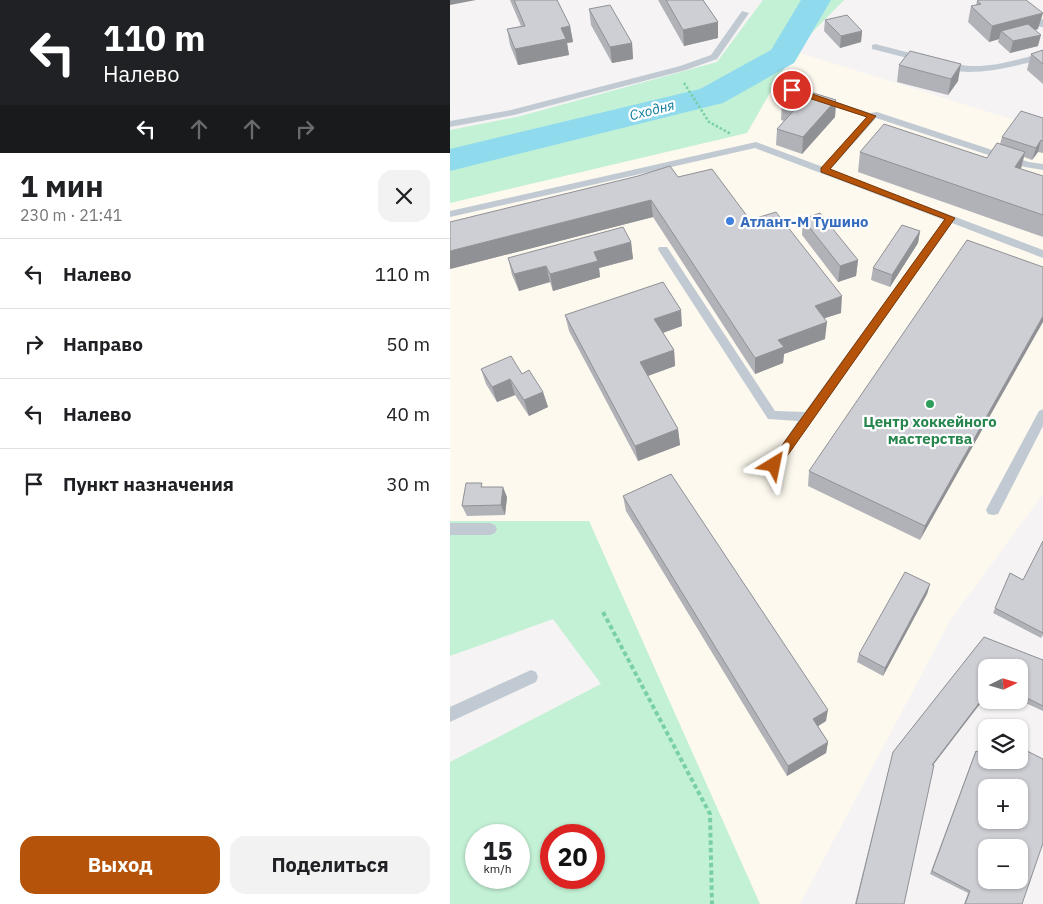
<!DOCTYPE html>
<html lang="ru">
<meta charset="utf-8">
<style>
body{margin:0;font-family:"IBM Plex Sans",sans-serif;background:#f2f2f2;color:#202124;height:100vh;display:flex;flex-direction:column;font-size:19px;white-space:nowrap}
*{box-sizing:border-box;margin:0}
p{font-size:16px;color:#757577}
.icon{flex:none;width:28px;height:28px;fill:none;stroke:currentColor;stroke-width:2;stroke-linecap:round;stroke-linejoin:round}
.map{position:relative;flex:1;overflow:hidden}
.side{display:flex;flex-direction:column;background:#fff;width:450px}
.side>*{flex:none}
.guide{background:#202124;color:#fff;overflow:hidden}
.needle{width:32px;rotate:85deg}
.buttons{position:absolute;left:528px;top:659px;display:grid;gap:10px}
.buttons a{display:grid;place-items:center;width:50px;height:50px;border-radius:10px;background:#fff;box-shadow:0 1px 4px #0004;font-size:25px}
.speed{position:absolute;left:15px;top:824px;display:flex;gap:10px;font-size:25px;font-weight:700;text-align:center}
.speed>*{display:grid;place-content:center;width:65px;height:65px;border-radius:50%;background:#fff;box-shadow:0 1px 4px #0004;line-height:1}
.speed small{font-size:12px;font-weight:400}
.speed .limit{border:8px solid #d22;background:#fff;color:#111}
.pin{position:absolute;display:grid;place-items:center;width:42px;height:42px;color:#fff;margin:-21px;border:2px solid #fff;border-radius:50%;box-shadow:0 1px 5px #0007}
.me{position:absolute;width:55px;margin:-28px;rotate:35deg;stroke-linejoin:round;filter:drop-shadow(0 0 4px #0008)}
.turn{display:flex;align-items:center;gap:18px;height:105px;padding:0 20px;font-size:22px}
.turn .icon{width:65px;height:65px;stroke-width:2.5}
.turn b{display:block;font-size:35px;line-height:42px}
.lanes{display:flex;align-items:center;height:48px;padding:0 20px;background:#0003;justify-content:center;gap:25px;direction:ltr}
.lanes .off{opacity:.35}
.round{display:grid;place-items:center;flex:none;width:52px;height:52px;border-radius:15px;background:#f2f2f2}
.summary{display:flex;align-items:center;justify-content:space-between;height:85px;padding:0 20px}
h1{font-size:30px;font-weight:800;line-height:38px}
.button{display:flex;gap:10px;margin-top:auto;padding:10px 20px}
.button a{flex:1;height:58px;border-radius:15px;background:#b45309;color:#fff;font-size:20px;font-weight:800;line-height:58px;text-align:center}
.button a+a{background:#f2f2f2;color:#202124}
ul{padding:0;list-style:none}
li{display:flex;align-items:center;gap:15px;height:70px;padding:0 20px;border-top:1px solid #e0e0e0}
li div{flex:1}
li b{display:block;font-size:19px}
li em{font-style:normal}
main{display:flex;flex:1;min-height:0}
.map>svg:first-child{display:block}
.commercial{fill:#fdf9ef}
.green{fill:#c3f1d5;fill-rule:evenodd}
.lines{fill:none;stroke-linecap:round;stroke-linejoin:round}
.river{fill:#90daee;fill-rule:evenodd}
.path-far1{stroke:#7ad0a6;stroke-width:2.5;stroke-dasharray:2.5 2;stroke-linecap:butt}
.path{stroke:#7ad0a6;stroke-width:4;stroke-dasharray:4.5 3;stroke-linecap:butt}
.service{fill:#c1cad2;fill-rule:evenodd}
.wall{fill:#b0b2b7}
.shaded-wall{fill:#909195}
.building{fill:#cdcfd5;stroke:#909195;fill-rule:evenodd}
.route{fill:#b45309;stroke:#753606}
.shop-dot{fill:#3f7fe0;stroke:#fff;stroke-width:2}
.leisure-dot{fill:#2e9e5b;stroke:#fff;stroke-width:2}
.labels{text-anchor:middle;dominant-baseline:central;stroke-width:4.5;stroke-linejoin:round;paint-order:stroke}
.far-water-label{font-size:14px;font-style:italic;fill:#0c7c9b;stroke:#fff}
.shop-label{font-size:15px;font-weight:bold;fill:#366cbe;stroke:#fff;text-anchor:start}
.leisure-label{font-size:15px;font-weight:bold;fill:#27864d;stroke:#fff}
</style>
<main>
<section class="side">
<div class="guide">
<div class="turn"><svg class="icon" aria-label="left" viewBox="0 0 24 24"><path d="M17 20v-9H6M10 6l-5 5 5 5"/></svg><div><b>110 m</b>Налево</div></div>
<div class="lanes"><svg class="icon" aria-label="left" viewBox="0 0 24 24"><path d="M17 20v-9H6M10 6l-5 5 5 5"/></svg><svg class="icon off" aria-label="ahead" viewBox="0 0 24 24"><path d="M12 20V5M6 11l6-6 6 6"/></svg><svg class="icon off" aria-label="ahead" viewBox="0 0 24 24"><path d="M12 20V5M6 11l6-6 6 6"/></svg><svg class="icon off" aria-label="right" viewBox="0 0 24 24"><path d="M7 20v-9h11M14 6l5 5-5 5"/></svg></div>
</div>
<div class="summary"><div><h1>1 мин</h1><p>230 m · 21:41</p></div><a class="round"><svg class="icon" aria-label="close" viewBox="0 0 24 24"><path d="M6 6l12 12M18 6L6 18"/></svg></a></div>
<ul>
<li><svg class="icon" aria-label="left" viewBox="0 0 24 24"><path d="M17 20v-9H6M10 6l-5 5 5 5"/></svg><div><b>Налево</b></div><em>110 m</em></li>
<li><svg class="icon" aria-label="right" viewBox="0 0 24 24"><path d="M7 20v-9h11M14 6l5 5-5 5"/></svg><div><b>Направо</b></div><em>50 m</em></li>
<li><svg class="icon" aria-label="left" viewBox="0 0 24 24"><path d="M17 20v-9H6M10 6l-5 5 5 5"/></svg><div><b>Налево</b></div><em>40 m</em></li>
<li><svg class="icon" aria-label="arrive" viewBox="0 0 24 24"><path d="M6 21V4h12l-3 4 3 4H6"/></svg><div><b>Пункт назначения</b></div><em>30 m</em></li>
</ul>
<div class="button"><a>Выход</a><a>Поделиться</a></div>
</section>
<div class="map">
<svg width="593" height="904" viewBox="0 0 593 904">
<rect width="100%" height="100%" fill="#f5f3f3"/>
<path class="commercial" d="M344 51 593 129V494L501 619 350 904H310L139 521H0V203L297 133Z"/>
<path class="green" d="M313 0H394L344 51 297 133 0 203V130L67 117 267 62Z
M0 521H139L310 904H0V762L151 684 103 619 0 656ZM26 835H69V878H26ZM101 835H144V878H101Z"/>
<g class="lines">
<path class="river" d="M351 0H381L344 63 273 103 0 171V149L250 89 321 50Z"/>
<path class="path-far1" d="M234 83 259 122 281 134"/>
<path class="path" d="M153 612 260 814 262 904"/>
<path class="service" d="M566 0H574L593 20V27H590Z
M292 11 299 13 267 59 236 70 64 115 0 127V121L61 110 230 66 261 55Z
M425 44 476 57 477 59 473 62 422 49V45Z
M593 53V59C570 65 511 81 491 65 497 60 512 66 520 66 545 67 569 59 593 53Z
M342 87 420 113 427 112 579 162 593 164V170L575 167 426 118 380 170 593 250V258L502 223 328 469H320L318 465 348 421 318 419 209 251 208 249 209 247H217L325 411 355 412 494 220 305 148 0 217V211L306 142 373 167 416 117 339 92 338 90Z
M593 409V426L548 514 543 515 538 514 536 510 538 506 589 411Z
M0 523H40L45 525 47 529 45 533 40 535H0Z
M81 670 86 672 88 677 86 682 0 722V707Z"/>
</g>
<path class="wall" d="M60 0H107L120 26 123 42 117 43 119 55 68 65 60 45 57 29 71 26Z
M208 0H253L268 22V38L234 46Z
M527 1 588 29 585 30 588 46 560 53 548 42 549 39 539 42 518 22 521 6 526 5Z
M139 9 182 43 183 59 162 63 141 25Z
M375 20 412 31 411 42 390 48 374 31Z
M593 50V84L577 70 581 54Z
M449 65 508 81 498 95 447 82Z
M350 94 386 100 385 117 352 154 326 145 327 129 334 121 331 120 332 103Z
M593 118V153L588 152 582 160 574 157 571 169 593 176V237L408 172 410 152 537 158 550 144 552 137Z
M228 177 300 220 391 313 374 318 375 339 334 354 333 363 305 374 203 217 0 269Z
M353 219 408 260 406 276 388 282 352 235Z
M470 231 468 243 440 287 421 280 423 268Z
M181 242 183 259 149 268 150 277 103 291 100 282 69 291 62 275 58 258Z
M593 267 470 540 358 486 359 471Z
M115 315 232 326 213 333 224 350 225 366 198 376 228 429 230 445 188 461 119 331Z
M31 369 72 374 93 392 98 407 79 416 65 395 47 402 36 384Z
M34 487 57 497 55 515 17 516 12 506Z
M173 496 376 721 368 726 378 742 376 753 337 776 176 511Z
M593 541V635L591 638 543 613 560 573 573 580Z
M480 584 477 594 433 676 407 662 409 654Z
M534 637 593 660V711L569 700V668H536V696L483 765 454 904H405L443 752Z
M573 749 572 904H514L518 893 480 874 524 755 526 751 565 769 568 760H569L571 753Z"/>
<path class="shaded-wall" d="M0 0H26L0 5Z
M593 13 588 29 558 37 551 31 549 39 539 42 542 26Z
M268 22V38L234 46 233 30Z
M120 26 123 42 117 43 119 55 68 65 65 49 111 28Z
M412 31 411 42 390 48 391 36Z
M591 35 588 46 560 53 563 41Z
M182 43 183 59 162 63 160 47Z
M511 64 508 81 498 95 501 79Z
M386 100 385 117 352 154 353 137Z
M591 140 588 152 582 160 586 148Z
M575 152 570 172 565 167Z
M201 200 203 217 0 269V251Z
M470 231 468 243 440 287 442 275Z
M181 242 183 259 149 268 150 277 103 291 100 274 144 252Z
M408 260 406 276 388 282 390 266Z
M96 266 100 282 69 291 64 274Z
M392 296 391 313 363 322 365 306Z
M231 310 232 326 206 335 204 319Z
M593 316V322L470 540 475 526Z
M377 322 375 339 334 354 333 363 305 374V358L328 340Z
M224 350 225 366 192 378 190 362Z
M60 379 65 395 47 402 42 387Z
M93 392 98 407 79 416 74 400Z
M228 429 230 445 188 461 185 446Z
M53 487 57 497 55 515 51 505Z
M480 584 477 594 433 676 435 668Z
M536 694V696L480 769 482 765Z
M378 710 376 721 362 730 363 719Z
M378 742 376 753 337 776 338 766Z"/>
<path class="building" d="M64 0H107L120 26 111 28 116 39 65 49 57 29 75 26Z
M216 0H253L268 22 233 30Z
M529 0H576L593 13 542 26 521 6 531 4 527 1Z
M160 5 182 43 160 47 139 9Z
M397 15 412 31 391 36 375 20Z
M578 24 591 35 563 41 551 31Z
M593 50V64L581 54Z
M460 51 511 64 501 79 449 65Z
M354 90 386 100 353 137 327 129 346 108 332 103 343 92 350 94Z
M571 111 593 118V141L591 140 586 148 552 137Z
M434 124 537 158 547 143 575 152 565 167 593 176V215L410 152Z
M220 166 228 177 262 169 300 220 326 212 392 296 365 306 377 322 328 340 334 347 305 358 201 200 0 251V222L188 176Z
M370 213 408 260 390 266 353 219Z
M452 225 470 231 442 275 423 268Z
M173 227 181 242 144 252 148 261 100 274 96 266 64 274 58 258Z
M517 240 593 267V316L475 526 359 471Z
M213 282 231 310 204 319 224 350 190 362 228 429 185 446 115 315Z
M61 356 72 374 79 370 93 392 74 400 60 379 42 387 31 369Z
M221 474 378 710 363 719 378 742 338 766 173 496Z
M16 483H32L31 487H53L51 505 12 506Z
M593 541V633L545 608 560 573 573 580Z
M455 572 480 584 435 668 409 654Z
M534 637 593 660V706L569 694V668H536V694L482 765H484L454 904H406L443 752Z
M573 749 593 759V843L572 904H515L520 891 482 871 526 751 536 756V760H546L566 769ZM536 788H569V820H536ZM536 848H569V880H536Z"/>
<path class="route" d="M342 87 426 116 380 169 505 218 328 469 324 470 319 465 320 462 495 219 371 172V168L417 117 340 92V88Z"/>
<circle class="shop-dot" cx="280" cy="221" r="5"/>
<circle class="leisure-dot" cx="480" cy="404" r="5"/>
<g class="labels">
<g class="far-water-label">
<text transform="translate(202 110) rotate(-14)">Сходня</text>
</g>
<g class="shop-label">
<text x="290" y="221">Атлант-М Тушино</text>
</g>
<g class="leisure-label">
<text x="480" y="421">Центр хоккейного<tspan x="480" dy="17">мастерства</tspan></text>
</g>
</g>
</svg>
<div class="buttons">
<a><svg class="needle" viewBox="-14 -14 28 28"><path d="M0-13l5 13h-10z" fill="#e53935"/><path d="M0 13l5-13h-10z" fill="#757577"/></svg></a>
<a><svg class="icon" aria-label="layers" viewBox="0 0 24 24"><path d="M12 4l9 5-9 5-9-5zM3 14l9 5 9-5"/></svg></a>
<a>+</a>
<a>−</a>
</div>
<div class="speed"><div>15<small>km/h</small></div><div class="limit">20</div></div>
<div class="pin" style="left:342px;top:90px;background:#d93025"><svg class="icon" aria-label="arrive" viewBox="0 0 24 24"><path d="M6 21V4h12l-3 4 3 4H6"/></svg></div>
<svg class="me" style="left:324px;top:465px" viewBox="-20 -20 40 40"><path d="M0-17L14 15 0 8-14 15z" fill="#b45309" stroke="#fff" stroke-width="4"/></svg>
</div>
</main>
